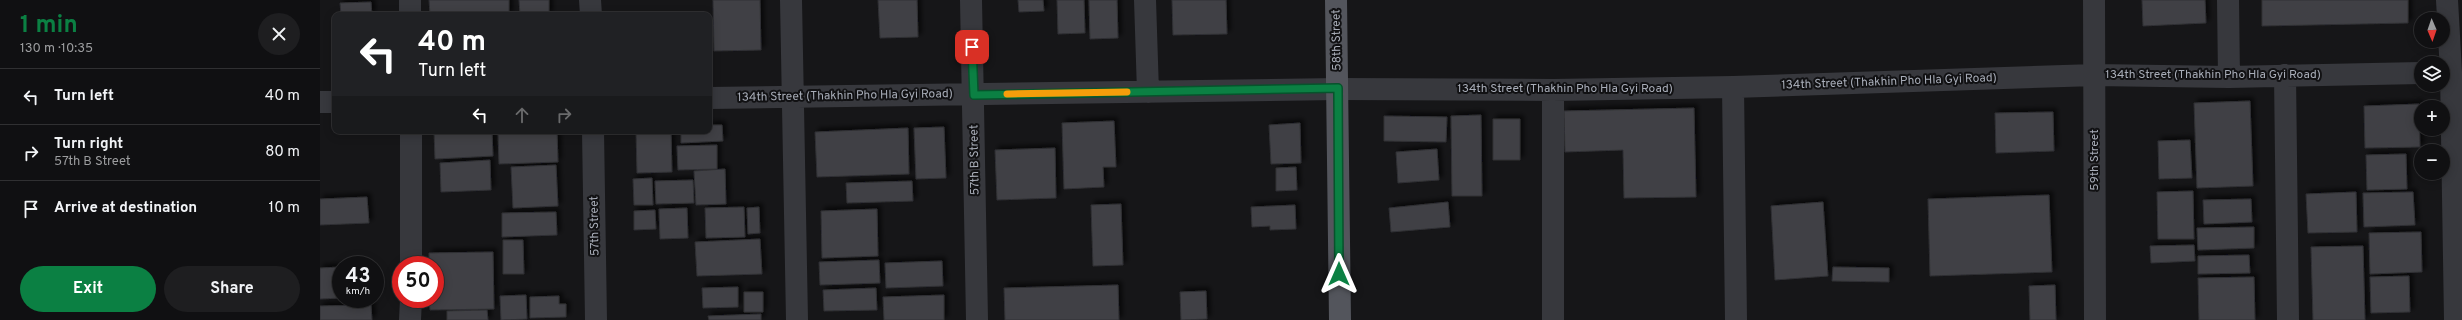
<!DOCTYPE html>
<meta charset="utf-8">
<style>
body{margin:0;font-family:Overpass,sans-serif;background:#1e1e20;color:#f1f3f6;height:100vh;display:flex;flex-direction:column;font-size:15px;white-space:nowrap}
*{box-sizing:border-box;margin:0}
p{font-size:13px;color:#9c9d9f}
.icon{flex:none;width:22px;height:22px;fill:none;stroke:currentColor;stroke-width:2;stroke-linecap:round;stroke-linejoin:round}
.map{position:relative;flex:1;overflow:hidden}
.drawer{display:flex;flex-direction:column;background:#101012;width:320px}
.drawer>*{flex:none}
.guide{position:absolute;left:12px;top:12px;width:380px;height:122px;border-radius:8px;box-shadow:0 2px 10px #0003,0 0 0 1px #303032;background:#202124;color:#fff;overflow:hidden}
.needle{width:26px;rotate:178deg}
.fabs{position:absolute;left:2094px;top:12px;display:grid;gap:8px}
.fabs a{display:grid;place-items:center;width:36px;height:36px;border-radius:50%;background:#101012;box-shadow:0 2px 10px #0003,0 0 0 1px #303032;font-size:20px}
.speed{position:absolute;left:12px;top:256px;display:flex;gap:8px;font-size:20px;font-weight:700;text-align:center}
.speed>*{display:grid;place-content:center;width:52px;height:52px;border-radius:50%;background:#101012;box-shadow:0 2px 10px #0003,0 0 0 1px #303032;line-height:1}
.speed small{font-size:10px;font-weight:400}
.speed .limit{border:6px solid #d22;background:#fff;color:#111}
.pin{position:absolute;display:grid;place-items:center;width:34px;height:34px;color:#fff;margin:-17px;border-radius:8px;box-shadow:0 2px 6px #0006}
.me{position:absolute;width:44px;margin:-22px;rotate:0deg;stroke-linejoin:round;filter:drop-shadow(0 0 3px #0008)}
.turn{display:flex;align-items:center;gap:14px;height:84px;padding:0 20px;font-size:18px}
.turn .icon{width:52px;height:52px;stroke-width:2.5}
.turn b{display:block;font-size:28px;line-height:34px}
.lanes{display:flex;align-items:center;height:38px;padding:0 20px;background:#0003;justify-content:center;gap:20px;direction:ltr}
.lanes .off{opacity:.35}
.round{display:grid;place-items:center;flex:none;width:42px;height:42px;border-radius:21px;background:#1e1e20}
.overview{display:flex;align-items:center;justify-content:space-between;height:68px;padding:0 20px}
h1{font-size:24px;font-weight:700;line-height:30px;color:#0b8043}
.cta{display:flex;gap:8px;margin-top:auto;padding:8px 20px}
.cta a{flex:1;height:46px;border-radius:24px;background:#0b8043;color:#fff;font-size:16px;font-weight:700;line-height:46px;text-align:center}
.cta a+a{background:#1e1e20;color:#f1f3f6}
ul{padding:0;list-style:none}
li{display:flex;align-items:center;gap:12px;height:56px;padding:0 20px;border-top:1px solid #303032}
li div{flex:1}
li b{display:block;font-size:15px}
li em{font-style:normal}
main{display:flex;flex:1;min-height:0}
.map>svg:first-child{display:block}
.building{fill:#404145;stroke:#303034;filter:url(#shadow)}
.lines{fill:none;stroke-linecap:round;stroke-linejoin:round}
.minor{stroke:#37383d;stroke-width:22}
.major{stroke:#53555c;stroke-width:22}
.route-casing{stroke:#07532c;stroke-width:10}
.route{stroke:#0b8043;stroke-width:7}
.slow{stroke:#f59e0b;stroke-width:7}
.labels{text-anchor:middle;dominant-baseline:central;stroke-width:4;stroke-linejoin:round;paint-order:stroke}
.street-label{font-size:12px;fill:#a8adb8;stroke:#111113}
</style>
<main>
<section class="drawer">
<div class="overview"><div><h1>1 min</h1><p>130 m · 10:35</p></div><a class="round"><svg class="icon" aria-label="close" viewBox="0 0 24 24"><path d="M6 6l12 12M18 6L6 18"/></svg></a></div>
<ul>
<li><svg class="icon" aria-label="left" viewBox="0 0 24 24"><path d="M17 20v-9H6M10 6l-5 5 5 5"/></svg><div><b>Turn left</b></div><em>40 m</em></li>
<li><svg class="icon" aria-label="right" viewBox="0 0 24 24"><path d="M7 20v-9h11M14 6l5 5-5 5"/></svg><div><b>Turn right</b><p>57th B Street</p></div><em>80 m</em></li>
<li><svg class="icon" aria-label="arrive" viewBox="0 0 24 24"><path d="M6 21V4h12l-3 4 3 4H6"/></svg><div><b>Arrive at destination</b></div><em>10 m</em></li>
</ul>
<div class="cta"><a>Exit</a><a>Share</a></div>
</section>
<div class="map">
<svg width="2142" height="320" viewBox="0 0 2142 320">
<defs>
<filter id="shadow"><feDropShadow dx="3.5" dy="-3.5" stdDeviation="2" flood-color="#0009"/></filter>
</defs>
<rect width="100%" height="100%" fill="#161618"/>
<path class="building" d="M109 0H189V15H110Z
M199 0H229V15H200Z
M393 0H440L441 50 394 51Z
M558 0H597L598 37 560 38Z
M698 0H723L724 11 699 12Z
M737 0H764L765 33 738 34Z
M769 0H797L798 38 770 39Z
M852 0H906L907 34 853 35Z
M1822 0H1885L1886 23 1823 26Z
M1942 0H2088V23L1942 26Z
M51 2 52 15H21L20 3Z
M1930 101 1933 186 1877 188 1874 103Z
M2099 104 2100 147 2045 148 2044 106Z
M1374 108 1376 197 1304 198 1303 150 1245 152 1244 111Z
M1733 112 1734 151 1676 153 1675 113Z
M1161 115 1162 196H1132L1131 116Z
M1064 116 1127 117 1126 142 1064 141Z
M1173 119H1200V160H1173Z
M794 121 796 167H783L784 187 744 189 742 123Z
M980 123 981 163 951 164 949 125Z
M389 125H402L403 141 361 143V131H389Z
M624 127 626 178 596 179 594 128Z
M588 128 589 174 497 177 495 132Z
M114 131H172L173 156 115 159Z
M178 131H237L238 162 179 164Z
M316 131H351L352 172 317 173Z
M1870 140 1872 178 1839 179 1838 141Z
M397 145V169L358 170 357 146Z
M735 148 736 198 677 200 675 150Z
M1117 149 1119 180 1078 183 1076 152Z
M2086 154 2087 189 2047 190 2046 155Z
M170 160 171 190 121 192 120 163Z
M236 165 238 206 193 208 191 167Z
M976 167 977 190 956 191V168Z
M405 169 406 204 376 205 374 171Z
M332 178 333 205H314L313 179Z
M373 180 374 203 336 204 335 181Z
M592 181 593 201 527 203 526 183Z
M1873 191 1874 239H1838L1837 192Z
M2036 192 2037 232 1988 233 1986 194Z
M2093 192 2095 225 2044 227 2043 193Z
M1729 195 1732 272 1610 276 1608 199Z
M47 197 49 223 0 225V199Z
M1931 199 1932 222 1884 224 1883 200Z
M1128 202 1130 227 1071 232 1069 208Z
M1503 202 1508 276 1455 280 1451 206Z
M801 204 803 265 773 266 771 205Z
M975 205 976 229 950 230V226L932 227 931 207Z
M424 207 425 237 386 238 385 208Z
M439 207 440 233 428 234 427 208Z
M367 208 368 238 340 239 339 209Z
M557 209 558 256 502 258 501 211Z
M335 210 336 229 314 230V211Z
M236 212 237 235 182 237V213Z
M1934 227V248L1878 250 1877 228Z
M2101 232 2102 272 2050 274 2049 233Z
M440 239 442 274 377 276 375 242Z
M183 240H203L204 274H183Z
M1874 245 1875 261 1831 263 1830 246Z
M2043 246 2045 320H1993L1991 247Z
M173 252 174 309 110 310 109 299H115V265H109V253Z
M1929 255 1930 273 1878 274V256Z
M559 260 560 283 500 285 499 262Z
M622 261 623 286 566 288 565 263Z
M21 267V298L0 299V268Z
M1513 267 1569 268V282L1512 281Z
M2089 276 2090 312 2051 313 2050 277Z
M1934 277 1935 320H1879L1878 278Z
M798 285 799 320H685L684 288Z
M1735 285 1736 320H1710L1709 286Z
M418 287V307L383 308 382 288Z
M556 288 557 310 504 311 503 290Z
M886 291 887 319 861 320 860 292Z
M424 292H443V312H424Z
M206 295 207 319 181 320 180 296Z
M624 295V320H564L563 297Z
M239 296V304H246V317L210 318V297Z
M51 305 52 320H0V306Z
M167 310 168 320H127V311Z
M441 314V320H389L388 316Z"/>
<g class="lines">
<path class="minor" d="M90 0V15
M270 0 271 15
M471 0 477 320
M651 0 657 320
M825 0 828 92
M1774 0 1775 320
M1908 0 1909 77
M2127 0 2131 72 2135 320
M1965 75 1968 320
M1413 87 1416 320
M1233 90V320
M389 98 1018 89 1233 90 1413 87 1775 75 1909 77 2101 73
M0 102H15
M273 131 276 320
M91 265V131
M90 320 91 299"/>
<path class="major" d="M1016 0 1020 320"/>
</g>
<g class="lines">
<defs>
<path id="route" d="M652 47 654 95 1018 88 1019 274"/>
</defs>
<use href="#route" class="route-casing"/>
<use href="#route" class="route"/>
<path class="slow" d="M687 94 807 92"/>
</g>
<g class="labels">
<g class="street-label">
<text transform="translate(1017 40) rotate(-91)">58th Street</text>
<text x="1893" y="75">134th Street (Thakhin Pho Hla Gyi Road)</text>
<text transform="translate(1569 82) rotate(-2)">134th Street (Thakhin Pho Hla Gyi Road)</text>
<text x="1245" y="89">134th Street (Thakhin Pho Hla Gyi Road)</text>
<text transform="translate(525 96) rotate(-1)">134th Street (Thakhin Pho Hla Gyi Road)</text>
<text transform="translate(655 160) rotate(-91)">57th B Street</text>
<text transform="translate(1775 160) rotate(-90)">59th Street</text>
<text transform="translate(275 226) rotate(-91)">57th Street</text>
</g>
</g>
</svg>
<div class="fabs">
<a><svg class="needle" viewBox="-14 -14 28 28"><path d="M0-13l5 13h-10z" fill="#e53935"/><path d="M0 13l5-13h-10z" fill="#9c9d9f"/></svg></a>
<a><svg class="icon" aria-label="layers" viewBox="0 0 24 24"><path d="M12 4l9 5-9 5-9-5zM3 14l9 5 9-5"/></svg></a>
<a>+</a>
<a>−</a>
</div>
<div class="speed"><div>43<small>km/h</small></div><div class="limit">50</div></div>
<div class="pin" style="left:652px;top:47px;background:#d93025"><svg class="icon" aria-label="arrive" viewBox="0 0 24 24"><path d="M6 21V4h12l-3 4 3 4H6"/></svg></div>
<svg class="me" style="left:1019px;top:274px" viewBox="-20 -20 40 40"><path d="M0-17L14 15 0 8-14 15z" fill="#0b8043" stroke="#fff" stroke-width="4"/></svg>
<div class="guide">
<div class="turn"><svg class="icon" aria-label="left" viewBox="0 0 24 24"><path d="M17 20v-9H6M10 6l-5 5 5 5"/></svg><div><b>40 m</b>Turn left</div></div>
<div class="lanes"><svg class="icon" aria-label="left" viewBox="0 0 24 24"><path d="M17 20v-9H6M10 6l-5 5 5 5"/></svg><svg class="icon off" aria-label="ahead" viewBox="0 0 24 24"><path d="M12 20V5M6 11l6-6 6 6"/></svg><svg class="icon off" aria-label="right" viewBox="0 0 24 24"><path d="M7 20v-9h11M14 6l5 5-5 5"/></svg></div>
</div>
</div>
</main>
